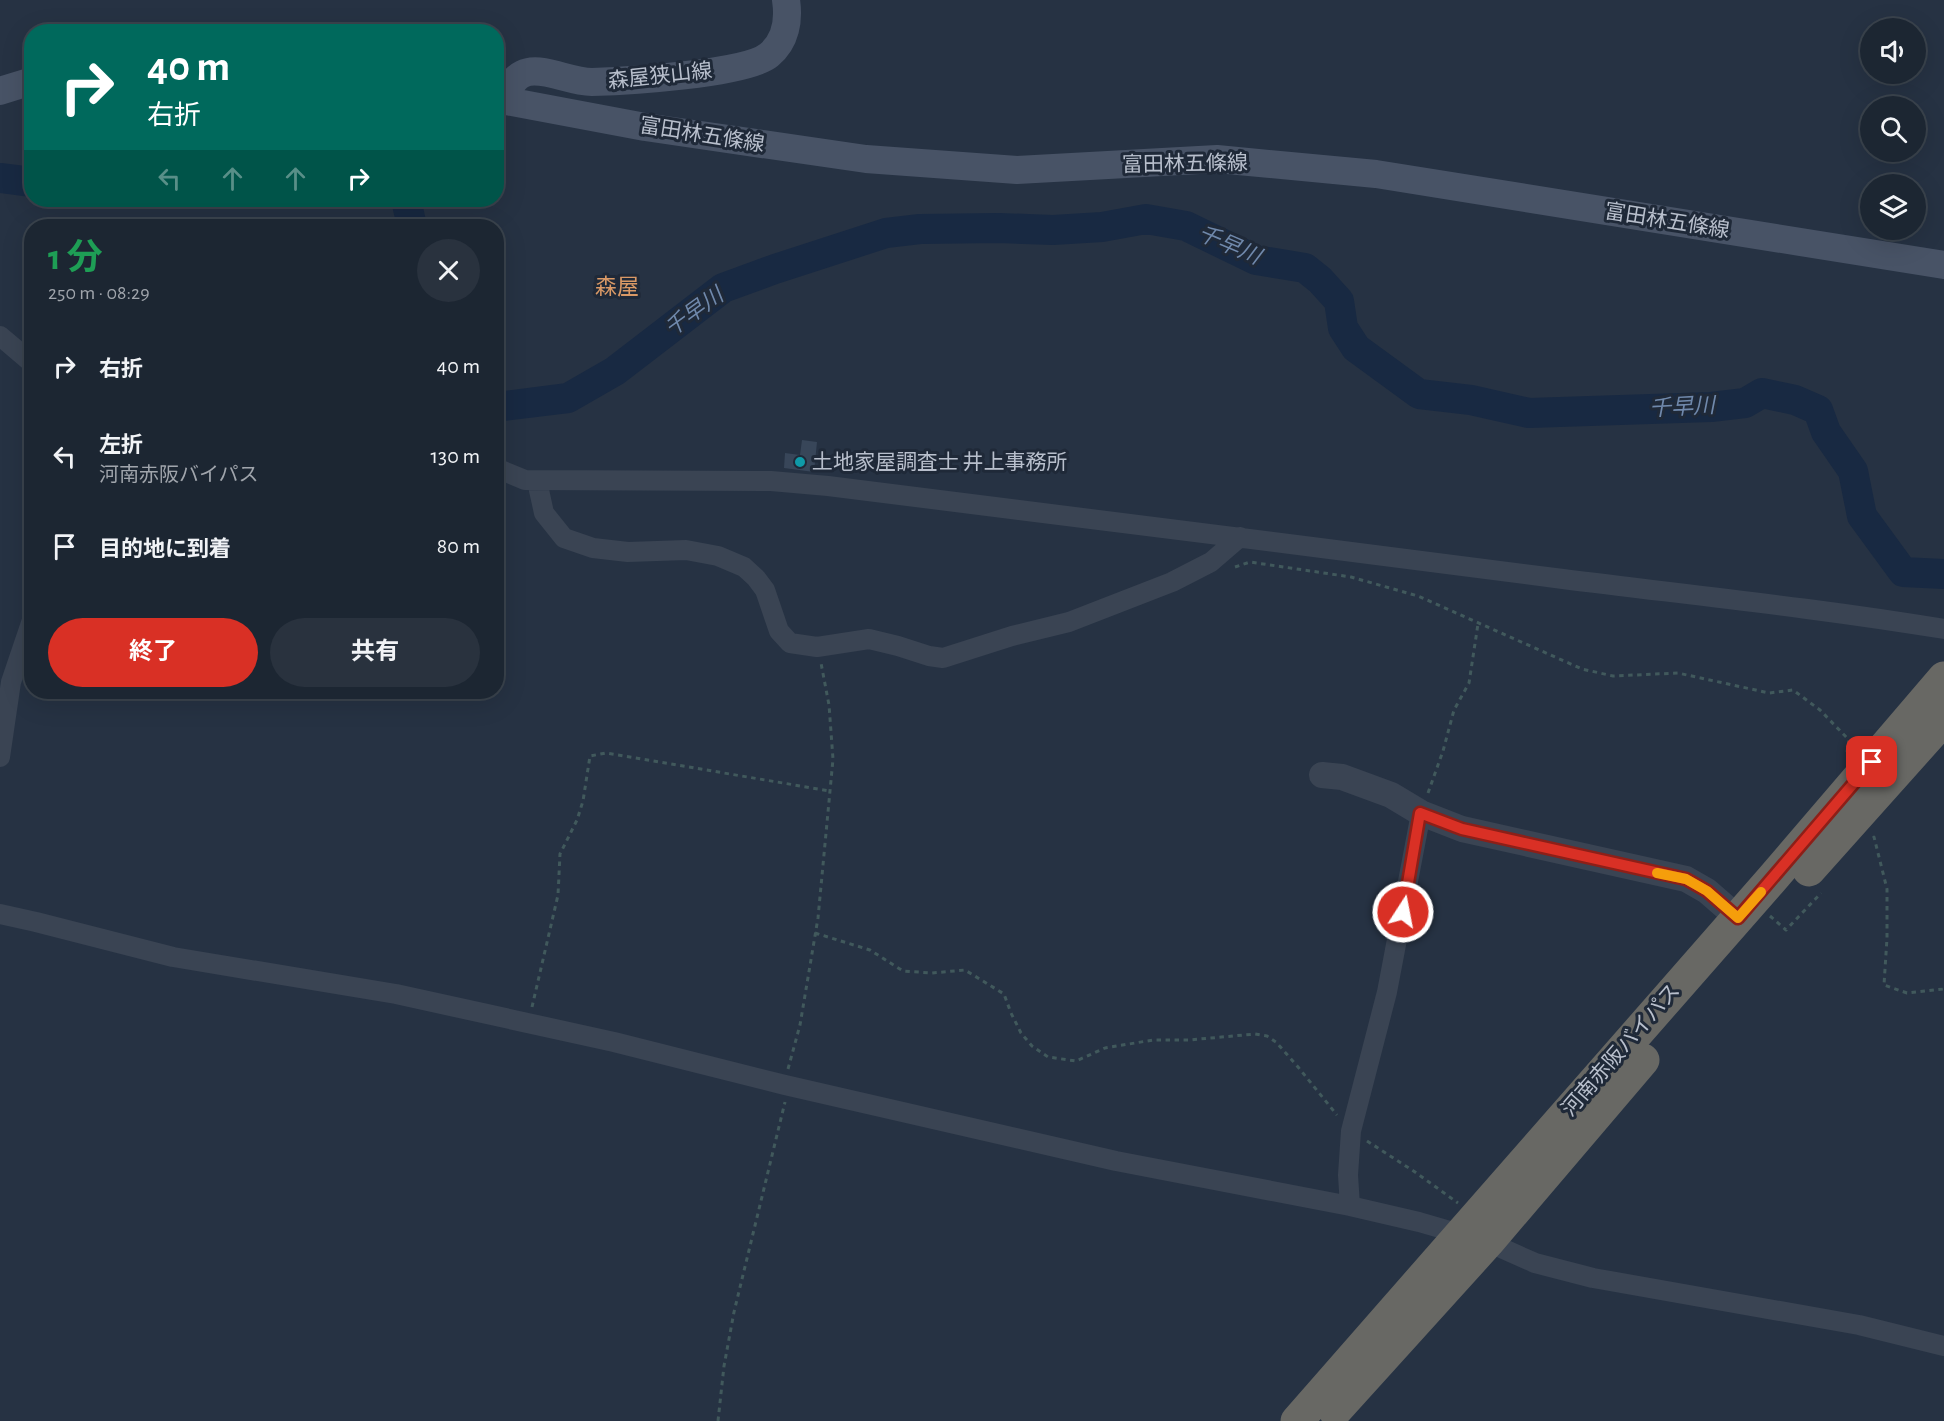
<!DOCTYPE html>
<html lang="ja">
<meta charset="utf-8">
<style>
body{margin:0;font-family:"Alegreya Sans","Noto Sans JP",sans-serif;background:#29323e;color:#f1f3f6;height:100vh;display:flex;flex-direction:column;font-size:22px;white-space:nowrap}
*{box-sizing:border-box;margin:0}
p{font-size:20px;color:#a0a5ac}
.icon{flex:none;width:33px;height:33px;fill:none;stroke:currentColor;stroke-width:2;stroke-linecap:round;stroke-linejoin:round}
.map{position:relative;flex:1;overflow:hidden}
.side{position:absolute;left:24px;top:219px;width:480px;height:480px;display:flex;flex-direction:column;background:#1c2632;border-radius:24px;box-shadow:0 6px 24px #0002,0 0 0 2px #3a434d}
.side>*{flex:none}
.banner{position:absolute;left:24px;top:24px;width:480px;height:183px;border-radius:24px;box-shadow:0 6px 24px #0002,0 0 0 2px #3a434d;background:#00695c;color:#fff;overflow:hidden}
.fabs{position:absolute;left:1860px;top:18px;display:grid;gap:12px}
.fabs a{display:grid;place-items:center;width:66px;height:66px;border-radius:50%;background:#1c2632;box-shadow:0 6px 24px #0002,0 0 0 2px #3a434d;font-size:30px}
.pin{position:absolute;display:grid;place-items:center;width:51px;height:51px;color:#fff;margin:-26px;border-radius:12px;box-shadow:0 3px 9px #0006}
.me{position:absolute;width:66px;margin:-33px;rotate:11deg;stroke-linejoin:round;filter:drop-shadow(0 0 4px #0008)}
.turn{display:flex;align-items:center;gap:21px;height:126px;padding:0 24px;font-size:27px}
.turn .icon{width:78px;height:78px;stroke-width:2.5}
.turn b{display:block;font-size:42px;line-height:51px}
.lanes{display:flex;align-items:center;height:57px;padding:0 24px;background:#0003;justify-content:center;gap:30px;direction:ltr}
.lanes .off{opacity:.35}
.round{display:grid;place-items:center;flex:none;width:63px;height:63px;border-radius:32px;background:#29323e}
.headline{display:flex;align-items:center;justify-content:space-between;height:102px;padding:0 24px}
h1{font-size:36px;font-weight:700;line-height:45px;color:#1e9e55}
.primary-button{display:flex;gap:12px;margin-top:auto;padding:12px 24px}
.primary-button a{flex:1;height:69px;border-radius:36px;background:#d93025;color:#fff;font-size:24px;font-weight:700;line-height:69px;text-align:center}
.primary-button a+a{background:#29323e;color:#f1f3f6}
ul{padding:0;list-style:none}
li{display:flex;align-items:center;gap:18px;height:90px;padding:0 24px}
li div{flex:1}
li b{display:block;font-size:22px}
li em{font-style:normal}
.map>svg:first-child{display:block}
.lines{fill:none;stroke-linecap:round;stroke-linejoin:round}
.river{stroke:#182942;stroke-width:30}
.building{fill:#384659}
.path{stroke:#41595c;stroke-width:3;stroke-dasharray:4.5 4.5;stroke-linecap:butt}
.minor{stroke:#3a4453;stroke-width:20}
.tertiary{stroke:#3a4453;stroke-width:26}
.secondary{stroke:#485366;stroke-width:28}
.trunk{stroke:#686864;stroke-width:33}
.route-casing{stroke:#8d1f18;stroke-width:15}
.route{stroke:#d93025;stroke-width:10}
.slow{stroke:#f59e0b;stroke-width:10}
.culture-dot{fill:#0f9aa8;stroke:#1f2938;stroke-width:2}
.labels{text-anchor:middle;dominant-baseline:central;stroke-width:6;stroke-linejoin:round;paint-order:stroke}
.street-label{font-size:21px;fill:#b8bfcc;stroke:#1f2938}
.poi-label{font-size:21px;fill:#b8bfcc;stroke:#1f2938;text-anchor:start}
.water-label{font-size:22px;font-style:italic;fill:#7089ac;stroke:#1f2938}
.neighbourhood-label{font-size:22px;fill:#d99966;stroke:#1f2938}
</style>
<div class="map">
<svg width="1944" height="1421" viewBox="0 0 1944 1421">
<rect width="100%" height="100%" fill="#263243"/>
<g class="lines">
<path class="river" d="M0 178 32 182
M406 200 412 226
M496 407 568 398 615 371 723 288 775 269 886 233 920 229 999 228 1053 230 1102 227 1146 219 1186 226 1256 260 1305 268 1320 280 1339 301 1343 328 1356 348 1419 394 1471 400 1529 413 1711 407 1745 403 1762 393 1795 400 1818 410 1826 432 1853 471 1862 516 1903 572 1944 574"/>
</g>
<path class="building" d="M802 440 817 442 814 472 784 468 785 453 800 455Z"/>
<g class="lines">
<path class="path" d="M1235 567 1250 562 1351 577 1418 596 1582 669 1613 676 1678 673 1769 693 1793 690 1820 710 1849 740 1847 752
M1428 793 1443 751 1454 710 1469 683 1478 624
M1873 838 1874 837 1887 889V938L1884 985 1907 993 1944 989
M1770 916 1786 930 1821 893
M815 933 870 950 903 971 932 973 965 970 1004 994 1011 1013 1021 1033 1032 1046 1048 1057 1076 1061 1105 1048 1153 1040H1189L1255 1034 1267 1036 1276 1042 1298 1067 1337 1115
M532 1007 558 895 560 854 577 820 583 801 590 756 606 753 830 791
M788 1069 800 1025 818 918 833 759 829 705 821 663
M1367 1141 1415 1172 1458 1203
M718 1421 724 1366 734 1312 785 1102"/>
<path class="minor" d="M0 336 32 363
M496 468 525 480 771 481 828 486C1073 515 1318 548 1563 579 1690 595 1817 608 1944 629
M537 481 544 513 564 538 593 548 628 552 686 550 718 556 744 567 756 578 765 590 779 631 790 643 817 647 869 639 898 646 929 656 943 658 1012 636 1069 622 1172 582 1211 562 1240 537
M0 757 11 682 32 620
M0 914 36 922 173 957 396 994 614 1042 785 1085 1116 1161 1350 1206 1419 1222 1488 1242 1535 1263 1593 1278 1859 1325 1944 1346
M1350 1206 1348 1175 1351 1131 1387 992 1421 813"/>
<path class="tertiary" d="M1322 775 1342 777 1391 795 1421 813 1462 829 1686 879 1707 891 1738 918"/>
<path class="secondary" d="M0 91 32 81
M496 99 645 127 866 159 1017 170 1217 159 1376 174 1944 265
M505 101C518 49 557 81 592 82 626 81 746 74 769 55 786 41 789 20 786 0"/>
<path class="trunk" d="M1809 870 1944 719
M1335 1411 1488 1242 1643 1060
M1297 1421 1772 879 1944 678"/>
</g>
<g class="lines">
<defs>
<path id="route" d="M1403 912 1420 813 1462 829 1686 879 1707 891 1738 918 1872 762"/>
</defs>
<use href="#route" class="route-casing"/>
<use href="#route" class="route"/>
<path class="slow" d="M1657 873 1686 879 1707 891 1738 918 1761 892"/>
</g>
<circle class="culture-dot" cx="800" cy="462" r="6"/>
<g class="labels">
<g class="street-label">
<text transform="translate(660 76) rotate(-6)">森屋狭山線</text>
<text transform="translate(702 135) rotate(9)">富田林五條線</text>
<text transform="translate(1185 164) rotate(-1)">富田林五條線</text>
<text transform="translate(1667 221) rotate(9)">富田林五條線</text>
<text transform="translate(1621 1050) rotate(-49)">河南赤阪バイパス</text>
</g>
<g class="poi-label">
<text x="812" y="462">土地家屋調査士 井上事務所</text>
</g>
<g class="water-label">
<text transform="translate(1229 245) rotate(23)">千早川</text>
<text transform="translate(694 312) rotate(-36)">千早川</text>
<text transform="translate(1682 407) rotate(-3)">千早川</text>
</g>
<g class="neighbourhood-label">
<text x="617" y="287">森屋</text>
</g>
</g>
</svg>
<div class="fabs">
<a><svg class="icon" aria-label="sound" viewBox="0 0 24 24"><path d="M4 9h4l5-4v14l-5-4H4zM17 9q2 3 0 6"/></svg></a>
<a><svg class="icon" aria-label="search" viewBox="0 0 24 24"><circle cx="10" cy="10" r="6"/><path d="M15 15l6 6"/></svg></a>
<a><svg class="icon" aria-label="layers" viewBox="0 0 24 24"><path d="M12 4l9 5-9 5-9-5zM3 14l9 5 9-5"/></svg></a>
</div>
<div class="pin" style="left:1872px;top:762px;background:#d93025"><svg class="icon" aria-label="arrive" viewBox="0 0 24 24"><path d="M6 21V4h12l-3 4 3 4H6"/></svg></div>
<svg class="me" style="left:1403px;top:912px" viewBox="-20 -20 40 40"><circle r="17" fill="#d93025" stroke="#fff" stroke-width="3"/><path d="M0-11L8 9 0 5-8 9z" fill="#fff"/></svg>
<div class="banner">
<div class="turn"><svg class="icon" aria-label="right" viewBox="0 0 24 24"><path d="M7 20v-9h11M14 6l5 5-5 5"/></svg><div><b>40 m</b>右折</div></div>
<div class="lanes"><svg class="icon off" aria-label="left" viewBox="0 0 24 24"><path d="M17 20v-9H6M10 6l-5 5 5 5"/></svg><svg class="icon off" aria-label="ahead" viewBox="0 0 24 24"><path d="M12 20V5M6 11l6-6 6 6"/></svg><svg class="icon off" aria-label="ahead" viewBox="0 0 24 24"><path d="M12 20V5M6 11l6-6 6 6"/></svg><svg class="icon" aria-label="right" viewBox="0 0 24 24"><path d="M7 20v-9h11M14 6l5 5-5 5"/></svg></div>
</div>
<section class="side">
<div class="headline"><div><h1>1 分</h1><p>250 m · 08:29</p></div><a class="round"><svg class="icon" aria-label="close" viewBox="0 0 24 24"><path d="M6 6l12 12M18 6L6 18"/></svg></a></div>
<ul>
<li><svg class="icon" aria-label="right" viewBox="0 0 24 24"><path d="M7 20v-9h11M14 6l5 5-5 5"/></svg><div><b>右折</b></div><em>40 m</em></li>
<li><svg class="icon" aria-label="left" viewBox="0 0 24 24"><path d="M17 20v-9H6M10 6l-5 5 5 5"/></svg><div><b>左折</b><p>河南赤阪バイパス</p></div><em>130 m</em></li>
<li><svg class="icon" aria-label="arrive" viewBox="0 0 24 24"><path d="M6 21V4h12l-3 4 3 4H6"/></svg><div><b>目的地に到着</b></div><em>80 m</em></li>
</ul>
<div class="primary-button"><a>終了</a><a>共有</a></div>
</section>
</div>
